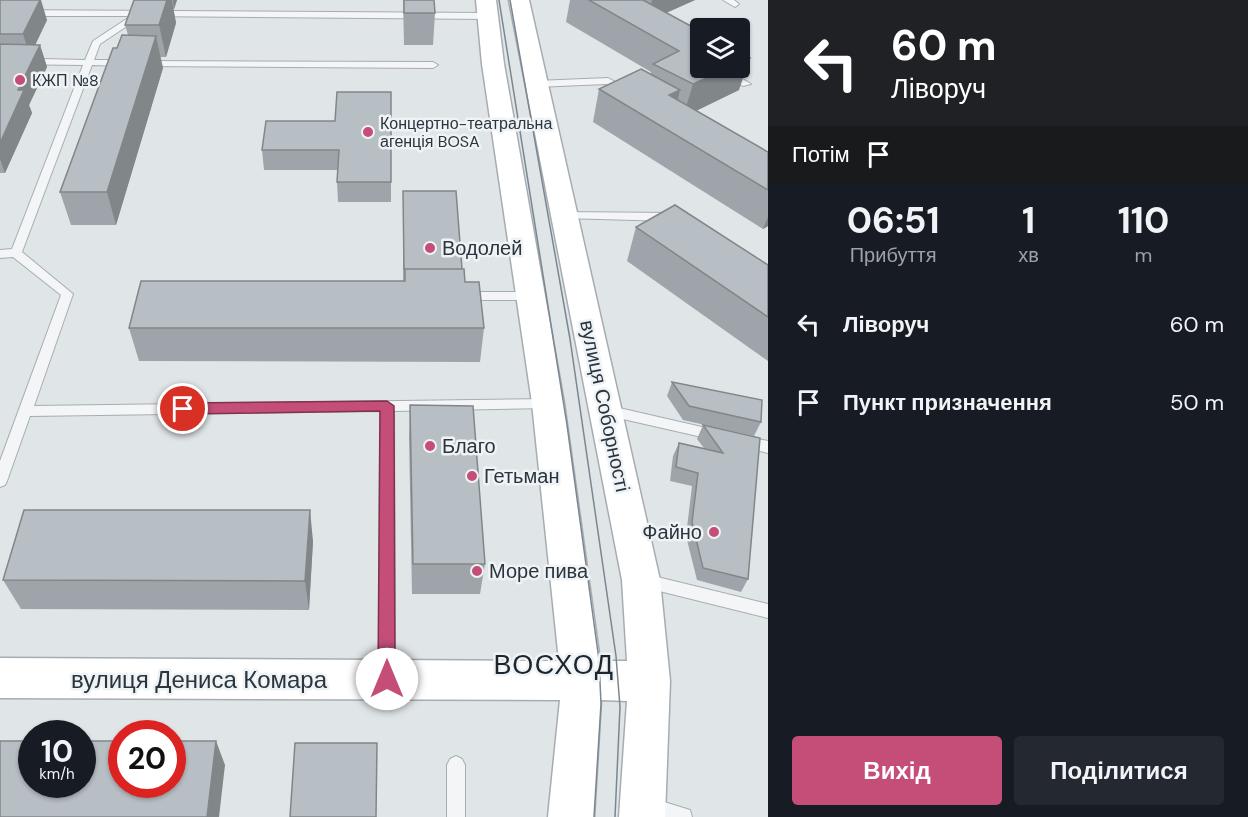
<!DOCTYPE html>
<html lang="uk">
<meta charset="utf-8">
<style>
body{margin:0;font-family:"DM Sans",sans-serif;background:#242831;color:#f1f3f6;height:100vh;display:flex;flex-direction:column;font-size:22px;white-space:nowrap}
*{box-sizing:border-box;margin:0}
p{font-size:20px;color:#9ea1a6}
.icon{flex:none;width:33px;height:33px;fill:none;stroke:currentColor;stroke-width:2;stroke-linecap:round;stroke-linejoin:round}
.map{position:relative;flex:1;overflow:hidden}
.details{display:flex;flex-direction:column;background:#171b24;width:480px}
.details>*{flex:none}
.banner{background:#202124;color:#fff;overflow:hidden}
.buttons{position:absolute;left:690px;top:18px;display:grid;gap:12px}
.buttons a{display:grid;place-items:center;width:60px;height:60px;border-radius:6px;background:#171b24;box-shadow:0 2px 4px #0004;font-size:30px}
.speed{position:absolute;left:18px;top:720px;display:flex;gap:12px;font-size:30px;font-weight:700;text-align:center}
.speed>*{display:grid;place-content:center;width:78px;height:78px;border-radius:50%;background:#171b24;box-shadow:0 2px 4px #0004;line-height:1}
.speed small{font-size:15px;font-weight:400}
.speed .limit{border:9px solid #d22;background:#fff;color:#111}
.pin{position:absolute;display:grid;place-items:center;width:51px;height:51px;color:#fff;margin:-26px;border:3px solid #fff;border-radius:50%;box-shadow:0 2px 6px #0007}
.me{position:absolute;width:66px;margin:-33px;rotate:0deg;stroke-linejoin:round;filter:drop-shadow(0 0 4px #0008)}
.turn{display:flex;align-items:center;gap:21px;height:126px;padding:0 24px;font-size:27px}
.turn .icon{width:78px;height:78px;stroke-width:2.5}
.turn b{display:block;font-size:42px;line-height:51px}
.then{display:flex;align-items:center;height:57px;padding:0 24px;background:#0003;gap:12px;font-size:22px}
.eta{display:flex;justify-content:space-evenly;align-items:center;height:102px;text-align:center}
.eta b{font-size:36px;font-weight:700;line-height:42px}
.action{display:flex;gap:12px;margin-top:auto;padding:12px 24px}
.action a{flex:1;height:69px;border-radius:6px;background:#c44e78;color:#fff;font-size:24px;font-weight:700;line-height:69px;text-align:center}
.action a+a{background:#242831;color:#f1f3f6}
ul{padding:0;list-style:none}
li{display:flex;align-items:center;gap:18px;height:78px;padding:0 24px}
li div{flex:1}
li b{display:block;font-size:22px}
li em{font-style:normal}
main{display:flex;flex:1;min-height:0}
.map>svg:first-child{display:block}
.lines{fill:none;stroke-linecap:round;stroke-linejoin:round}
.lane-casing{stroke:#a6adb2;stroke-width:2}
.secondary-casing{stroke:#a6adb2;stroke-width:3}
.lane{fill:#f3f5f7;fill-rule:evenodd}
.secondary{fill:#fff;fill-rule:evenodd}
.tram{stroke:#7b8790;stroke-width:1.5}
.wall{fill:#9ea4a9}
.shaded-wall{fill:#818689}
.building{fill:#b8bfc4;stroke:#818689;stroke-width:1.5}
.route{fill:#c44e78;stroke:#7f334e;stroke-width:1.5}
.poi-dot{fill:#c44e78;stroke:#eff3f6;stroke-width:2}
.labels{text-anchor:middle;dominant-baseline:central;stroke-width:5;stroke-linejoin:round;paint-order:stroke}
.far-poi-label{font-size:16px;fill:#2a353e;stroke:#eff3f6;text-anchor:start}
.poi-label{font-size:20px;fill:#2a353e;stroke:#eff3f6;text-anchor:start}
.street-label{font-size:20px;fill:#2a353e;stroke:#eff3f6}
.near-street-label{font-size:24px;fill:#2a353e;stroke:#eff3f6}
.near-quarter-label{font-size:27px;letter-spacing:1.5px;fill:#1c262f;stroke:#eff3f6}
</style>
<main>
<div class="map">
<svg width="768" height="817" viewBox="0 0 768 817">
<rect width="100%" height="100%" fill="#e0e5e8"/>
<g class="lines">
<defs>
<path id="lane" d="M723 0H734L739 4 735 7Z
M0 10 487 13 491 16 487 19 142 16 100 44 94 60H125L130 63 125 66 92 65 22 252 73 294 34 406 553 399 555 403 548 408 394 411 395 677 393 683 387 685 381 683 379 677 380 411 30 416 7 481 5 485 0 487V461L61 295 13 257 0 258V250L12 249 83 65 0 64V58L85 60 93 41 131 16H0Z
M144 61 433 62 438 65 433 68 141 66V62Z
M713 68H724L751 84 743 86Z
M608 78 633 92 625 94 606 84 536 87 531 84 536 81Z
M565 212 672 213 678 217 672 221 561 218V214Z
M465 292H532L538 296 532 300H465L459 296Z
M606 405 715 430 720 431 722 435 720 439 715 440 601 414 599 410 601 406Z
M743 436 768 441V453L738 445 736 441 738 437Z
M645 574 768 604V618L639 586 637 581 639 576Z
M456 756 462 759 465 765V817H447V765L450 759Z
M648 797 690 810 692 817H654L642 812 639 806 642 800Z"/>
<path id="secondary" d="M476 0H496L504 64 564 403 600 661H627L622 580 509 0H529L660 580 670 681 665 817H619L627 701 601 700 594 817H548L560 700 0 698V658L559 661 532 403 482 64Z"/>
</defs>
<use href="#lane" class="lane-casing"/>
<use href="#secondary" class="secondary-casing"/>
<use href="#lane" class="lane"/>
<use href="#secondary" class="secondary"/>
<path class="tram" d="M499 0 567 425 599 660 601 704 594 817
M510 0 570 339 616 656 620 707 615 817"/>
</g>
<path class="wall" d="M0 0 47 20 35 45H40L47 67 29 105 32 113 5 173H0Z
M134 0H177L174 9H173L176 23 166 57H160L163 68 116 225H71L60 192 128 35 125 25Z
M403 0H434L435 13 433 45H404Z
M570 0H695L666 13 739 90 696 111 768 152V226L763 229 593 122 599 89 651 74V72L566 22Z
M391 92V202H338L337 182 338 170H264L262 150 335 121Z
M403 191 462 269 465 282 484 328 480 362 139 361 129 328 403 281Z
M636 227 768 265V361L627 261Z
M672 382 761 422 754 436 683 420 667 396Z
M410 405 485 564 480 594H412L409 438Z
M703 425 760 438 748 579 741 592 697 580 686 536 692 486 670 481 673 456 679 443 704 448 697 439Z
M313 541 309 610 21 609 3 580Z"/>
<path class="shaded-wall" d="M40 0H41L47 20 30 56 23 34Z
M166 0H172L176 23 166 57 159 25Z
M173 0H177L174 9Z
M652 0H695L648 21Z
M156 36 163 68 116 225 107 192Z
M40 45 47 67 29 105 32 113 5 173 0 159V143L18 90Z
M750 58 739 90 683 117 693 84 729 68H740V63Z
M680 90 672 123 669 95Z
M768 217V226L763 229Z
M310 510 313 541 309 610 305 581Z
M216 741 225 765 219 817H207Z"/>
<path class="building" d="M0 0H40L23 34H0Z
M134 0H167L159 25H125Z
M404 0H434L435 13H404Z
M589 0H643L700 31V68H729L693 84 653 64 679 51Z
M122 35 156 36 107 192H60L113 48H117Z
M0 44 40 45 18 90H24L0 143Z
M740 52 750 58 740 63Z
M641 69 680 90 669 95 768 152V190L599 89Z
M337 92H391V182H337L339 150H262L266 121H335Z
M403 191H456L462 269H404Z
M675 205 768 265V317L636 227Z
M405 269H464L465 282H479L484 328H129L141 281H405Z
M672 382 762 400 761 422 689 406Z
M410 405 473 406 485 564H413Z
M703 425 760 438 748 579 703 568 692 522 698 473 676 467 679 443 723 453Z
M24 510H310L305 581 3 580Z
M0 741H32V784H82V741H122V784H172V741H216L207 817H0Z
M295 743H377L376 817H290Z"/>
<path class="route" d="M387 401 394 406 395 679 393 685 387 687 381 685 378 679 380 411 183 414 176 409 183 403Z"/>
<g class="poi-dot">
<circle cx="20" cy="80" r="6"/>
<circle cx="368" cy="132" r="6"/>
<circle cx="430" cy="248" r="6"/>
<circle cx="430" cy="446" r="6"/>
<circle cx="472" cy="476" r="6"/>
<circle cx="714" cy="532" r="6"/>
<circle cx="477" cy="571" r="6"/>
</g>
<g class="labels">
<g class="far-poi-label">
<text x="32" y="80">КЖП №8</text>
<text x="380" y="123">Концертно-театральна<tspan x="380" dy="18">агенція BOSA</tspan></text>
</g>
<g class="poi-label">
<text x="442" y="248">Водолей</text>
<text x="442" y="446">Благо</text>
<text x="484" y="476">Гетьман</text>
<text x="702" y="532" text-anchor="end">Файно</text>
<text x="489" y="571">Море пива</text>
</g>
<g class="street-label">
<text transform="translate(605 406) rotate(78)">вулиця Соборності</text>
</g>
<g class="near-street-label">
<text x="199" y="679">вулиця Дениса Комара</text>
</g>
<g class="near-quarter-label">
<text x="554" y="664">ВОСХОД</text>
</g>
</g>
</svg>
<div class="buttons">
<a><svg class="icon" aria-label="layers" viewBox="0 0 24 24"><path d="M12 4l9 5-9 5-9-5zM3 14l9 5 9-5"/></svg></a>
</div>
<div class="speed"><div>10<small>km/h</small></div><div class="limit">20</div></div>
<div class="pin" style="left:183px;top:409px;background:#d93025"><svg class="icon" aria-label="arrive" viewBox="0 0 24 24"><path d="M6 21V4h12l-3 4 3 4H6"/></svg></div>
<svg class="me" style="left:387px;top:679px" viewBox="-20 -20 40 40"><circle r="19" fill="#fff"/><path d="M0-13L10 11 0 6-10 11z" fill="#c44e78"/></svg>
</div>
<section class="details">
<div class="banner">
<div class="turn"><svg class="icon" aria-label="left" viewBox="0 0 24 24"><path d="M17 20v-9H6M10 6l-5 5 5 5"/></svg><div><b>60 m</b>Ліворуч</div></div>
<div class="then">Потім<svg class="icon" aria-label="arrive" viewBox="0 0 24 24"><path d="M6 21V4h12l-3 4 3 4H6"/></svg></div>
</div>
<div class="eta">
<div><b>06:51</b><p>Прибуття</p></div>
<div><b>1</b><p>хв</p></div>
<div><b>110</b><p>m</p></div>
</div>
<ul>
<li><svg class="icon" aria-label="left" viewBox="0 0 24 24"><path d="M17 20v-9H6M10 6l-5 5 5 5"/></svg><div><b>Ліворуч</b></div><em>60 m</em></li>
<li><svg class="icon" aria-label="arrive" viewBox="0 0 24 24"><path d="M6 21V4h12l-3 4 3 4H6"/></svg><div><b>Пункт призначення</b></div><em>50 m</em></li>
</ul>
<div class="action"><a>Вихід</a><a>Поділитися</a></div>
</section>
</main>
